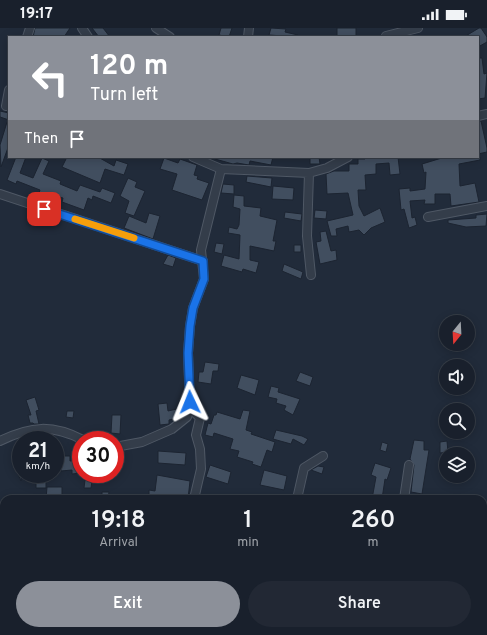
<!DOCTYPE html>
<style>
body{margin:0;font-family:Overpass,sans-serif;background:#222834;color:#f1f3f6;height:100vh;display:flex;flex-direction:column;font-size:15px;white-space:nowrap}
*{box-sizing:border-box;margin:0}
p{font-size:13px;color:#9fa3a9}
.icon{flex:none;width:22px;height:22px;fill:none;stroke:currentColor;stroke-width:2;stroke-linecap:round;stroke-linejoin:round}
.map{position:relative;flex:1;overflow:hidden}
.drawer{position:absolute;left:0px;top:467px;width:487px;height:140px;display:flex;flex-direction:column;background:#19202c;border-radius:12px 12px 0 0;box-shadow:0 2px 10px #0003,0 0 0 1px #373e48}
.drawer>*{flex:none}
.banner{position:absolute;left:8px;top:8px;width:471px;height:122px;border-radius:0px;box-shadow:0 2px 10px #0003,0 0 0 1px #373e48;background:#8c9099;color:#fff;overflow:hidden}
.needle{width:26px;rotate:198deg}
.tools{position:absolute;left:439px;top:287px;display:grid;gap:8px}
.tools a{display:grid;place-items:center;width:36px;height:36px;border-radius:50%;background:#19202c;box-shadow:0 2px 10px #0003,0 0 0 1px #373e48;font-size:20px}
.speed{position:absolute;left:12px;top:403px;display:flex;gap:8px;font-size:20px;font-weight:700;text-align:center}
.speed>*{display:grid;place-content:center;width:52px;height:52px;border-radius:50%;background:#19202c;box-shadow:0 2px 10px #0003,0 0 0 1px #373e48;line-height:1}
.speed small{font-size:10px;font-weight:400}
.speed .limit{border:6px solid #d22;background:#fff;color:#111}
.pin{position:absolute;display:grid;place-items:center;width:34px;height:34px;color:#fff;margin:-17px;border-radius:8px;box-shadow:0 2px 6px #0006}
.me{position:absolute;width:44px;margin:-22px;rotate:358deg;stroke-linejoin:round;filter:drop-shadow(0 0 3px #0008)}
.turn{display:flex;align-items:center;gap:14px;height:84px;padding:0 16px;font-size:18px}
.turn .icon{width:52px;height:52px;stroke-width:2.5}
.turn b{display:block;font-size:28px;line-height:34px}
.then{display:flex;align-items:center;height:38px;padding:0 16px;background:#0003;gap:8px;font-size:15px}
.eta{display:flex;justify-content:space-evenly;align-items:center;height:68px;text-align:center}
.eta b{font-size:24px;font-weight:600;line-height:28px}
.button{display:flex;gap:8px;margin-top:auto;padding:8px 16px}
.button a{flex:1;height:46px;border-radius:24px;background:#8c9099;color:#fff;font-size:16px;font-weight:600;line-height:46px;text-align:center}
.button a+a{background:#222834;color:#f1f3f6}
.status{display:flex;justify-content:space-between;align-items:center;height:28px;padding:0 20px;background:#19202c;direction:ltr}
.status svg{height:11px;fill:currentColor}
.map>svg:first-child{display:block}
.building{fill:#414e5f;stroke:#1c2431}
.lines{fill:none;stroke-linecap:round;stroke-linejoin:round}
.minor-casing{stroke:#4f5865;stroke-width:10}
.minor{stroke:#343d4a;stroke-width:8}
.route-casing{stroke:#114b97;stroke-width:10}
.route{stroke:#1a73e8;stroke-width:7}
.slow{stroke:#f59e0b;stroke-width:7}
</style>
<div class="status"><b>19:17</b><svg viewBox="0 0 49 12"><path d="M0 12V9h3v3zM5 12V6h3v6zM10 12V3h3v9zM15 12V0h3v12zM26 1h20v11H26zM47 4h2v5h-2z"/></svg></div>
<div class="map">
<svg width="487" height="607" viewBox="0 0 487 607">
<rect width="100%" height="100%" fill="#212b3a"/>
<path class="building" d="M35 0H70L64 9H33Z
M92 0H103L110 9H99Z
M221 0H232L229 9 219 7Z
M271 0 286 1 285 4 298 7 297 9 269 7Z
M337 0H356V9H337Z
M479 0H481L487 9V14L478 19V9H464Z
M478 30H482L484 46 487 45 485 70 478 71Z
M0 83 9 85V92L0 89Z
M478 93H481L487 120V124L478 126Z
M7 94 9 95V117L1 139 0 117Z
M16 129H26L20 145 33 150 42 130 49 133 43 146 61 153 60 156 77 163 80 157 100 164 102 160 115 165 111 175 93 168 92 172 88 170 84 182 62 174 63 170 48 166 47 169 39 165 40 162 17 153 16 156 7 152Z
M67 129H98L114 138 116 132 128 136 124 147 105 141 100 155 62 139Z
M215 129H273L271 137 250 133 249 137 237 135 233 136 215 131Z
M310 129H319L320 136H310Z
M365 129H398L400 146 390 147 389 135 376 136V146L365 147 366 162H358L359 178 364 188 380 180 385 194 371 200 364 207 359 202 349 204 348 198 336 201 337 208H331L327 193 353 187 348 165 327 166 326 146 334 143H349V136H358V131H365Z
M445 129H480V132L459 136 460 158 475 155 479 174 451 178 450 166H435V176H424L425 172 410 173 412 190 415 189 417 197 409 200 404 181 401 182 399 161 410 160V163L425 161 426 144 424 145 422 136Z
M164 130 178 135 180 131 197 137 194 147 198 148 197 151 209 155 202 172 172 162 177 146 160 141Z
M247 148 272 150 271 159 246 154Z
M128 150 137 154 135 159 145 163 134 188 125 185 129 173 120 168Z
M223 156 234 157V166L221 165Z
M273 158 294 160 293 172 272 171Z
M234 167 244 168V178L261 180 260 188 277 192 273 213H276L274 223 250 218V232L259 234 256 245 243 241 242 244 221 238 224 227 239 231 240 207 228 205 229 199 237 201 239 197 240 181 233 179Z
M315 182 327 183 326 191 314 190Z
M285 184 302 186 301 193 284 190Z
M149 185 160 188 153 211 124 200 129 188 146 195Z
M487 186 486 198 466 199 448 195V192L476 190V187Z
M326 203 331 223 336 222 337 232 320 236 316 214 321 213 320 204Z
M216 215 224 216 222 226 214 224Z
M294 217H301V224H294Z
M168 227 176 230 173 239 163 236Z
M284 236 303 244 301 251 282 243Z
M205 334 219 336 218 343H213L211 356 198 354 199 344H203Z
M300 344 313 349 310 358 296 353Z
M241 347 259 352 255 367 237 360Z
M271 358 279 360 278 364 300 371 293 387 284 382 286 378 276 375 277 371 268 369Z
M35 369 39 382 36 383 39 396H34L33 395H30L28 387H31L26 372Z
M167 375 168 383 181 380 182 386 177 390 169 392V396L160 397 158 376Z
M243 382 250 383 246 402 252 404 251 406 275 414 272 424 267 422 261 439 252 436 253 434 237 429 239 423 230 421 233 411 214 405 213 409 205 407 208 395 211 396 214 387H216L217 384 240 391Z
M67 383H74L73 390 66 389Z
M112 387H121L120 406 111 405Z
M276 402 302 408 308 411 304 417 293 411 291 416 273 411Z
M414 412 424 413V422H429L422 466 411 464 414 437 410 431Z
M447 413 448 424 440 425V414Z
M382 414 388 416 386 424 380 422Z
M158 423 186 425 185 437 158 435Z
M61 428H70V433L80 432 81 445 72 446V442L61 443Z
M21 434V453L14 437Z
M375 435 391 440 387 452 385 451 382 471H372L376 449 371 447Z
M210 437 231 444 228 456 206 449Z
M318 438 324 439 322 446 311 442Z
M264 442 287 448 284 462 260 457Z
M157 447 190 453 188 471H149V462L155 463Z
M36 449 46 450V460H36Z
M85 452 92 453 91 460H84Z
M47 459H62V471H46Z
M102 464H109L108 471H102Z"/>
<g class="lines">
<defs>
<path id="minor" d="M82 0 88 9
M156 0 170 9
M386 8 418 0
M27 9 30 0
M248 9 249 0
M6 78 9 62
M478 88 487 86
M193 129 221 141 309 145 327 140 348 129
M309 145 307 208 311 247
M0 166 203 233
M428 189 487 178
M190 380 200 390 196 407 200 421 201 441 194 471
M0 413C31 398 52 396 83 412
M115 419 142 414 172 401 187 389 190 380 188 325 190 298 193 280 204 251 201 222 221 141
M297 471 304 440 323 428
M404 471 409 437
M0 520 4 521
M483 559 487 550
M483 596 486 583
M164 607V603
M269 607 270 603
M375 607V603
M480 607 481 603"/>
</defs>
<use href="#minor" class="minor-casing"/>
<use href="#minor" class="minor"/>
</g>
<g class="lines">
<defs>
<path id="route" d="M44 181 203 233 204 251 193 280 190 298 188 325 190 374"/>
</defs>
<use href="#route" class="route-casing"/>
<use href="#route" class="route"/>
<path class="slow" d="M75 191 134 210"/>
</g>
</svg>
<div class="tools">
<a><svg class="needle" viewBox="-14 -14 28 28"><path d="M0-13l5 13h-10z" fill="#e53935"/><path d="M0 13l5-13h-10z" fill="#9fa3a9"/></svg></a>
<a><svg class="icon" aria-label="sound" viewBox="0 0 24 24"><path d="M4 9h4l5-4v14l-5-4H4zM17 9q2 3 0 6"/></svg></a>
<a><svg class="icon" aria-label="search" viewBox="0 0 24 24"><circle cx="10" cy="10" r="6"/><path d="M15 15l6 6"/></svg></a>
<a><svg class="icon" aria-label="layers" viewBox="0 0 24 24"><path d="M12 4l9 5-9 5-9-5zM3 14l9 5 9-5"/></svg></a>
</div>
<div class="speed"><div>21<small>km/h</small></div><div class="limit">30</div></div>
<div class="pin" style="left:44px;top:181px;background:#d93025"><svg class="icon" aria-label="arrive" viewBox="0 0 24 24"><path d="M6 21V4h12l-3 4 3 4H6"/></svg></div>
<svg class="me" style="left:190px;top:374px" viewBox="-20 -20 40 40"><path d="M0-17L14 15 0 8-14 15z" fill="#1a73e8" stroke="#fff" stroke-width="4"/></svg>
<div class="banner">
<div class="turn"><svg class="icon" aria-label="left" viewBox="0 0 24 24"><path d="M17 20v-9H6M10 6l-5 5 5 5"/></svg><div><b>120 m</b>Turn left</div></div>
<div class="then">Then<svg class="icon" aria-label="arrive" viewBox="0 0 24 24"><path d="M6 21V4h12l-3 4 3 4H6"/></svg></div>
</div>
<section class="drawer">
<div class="eta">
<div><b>19:18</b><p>Arrival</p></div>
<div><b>1</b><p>min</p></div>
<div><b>260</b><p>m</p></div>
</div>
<div class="button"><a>Exit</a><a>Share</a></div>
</section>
</div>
